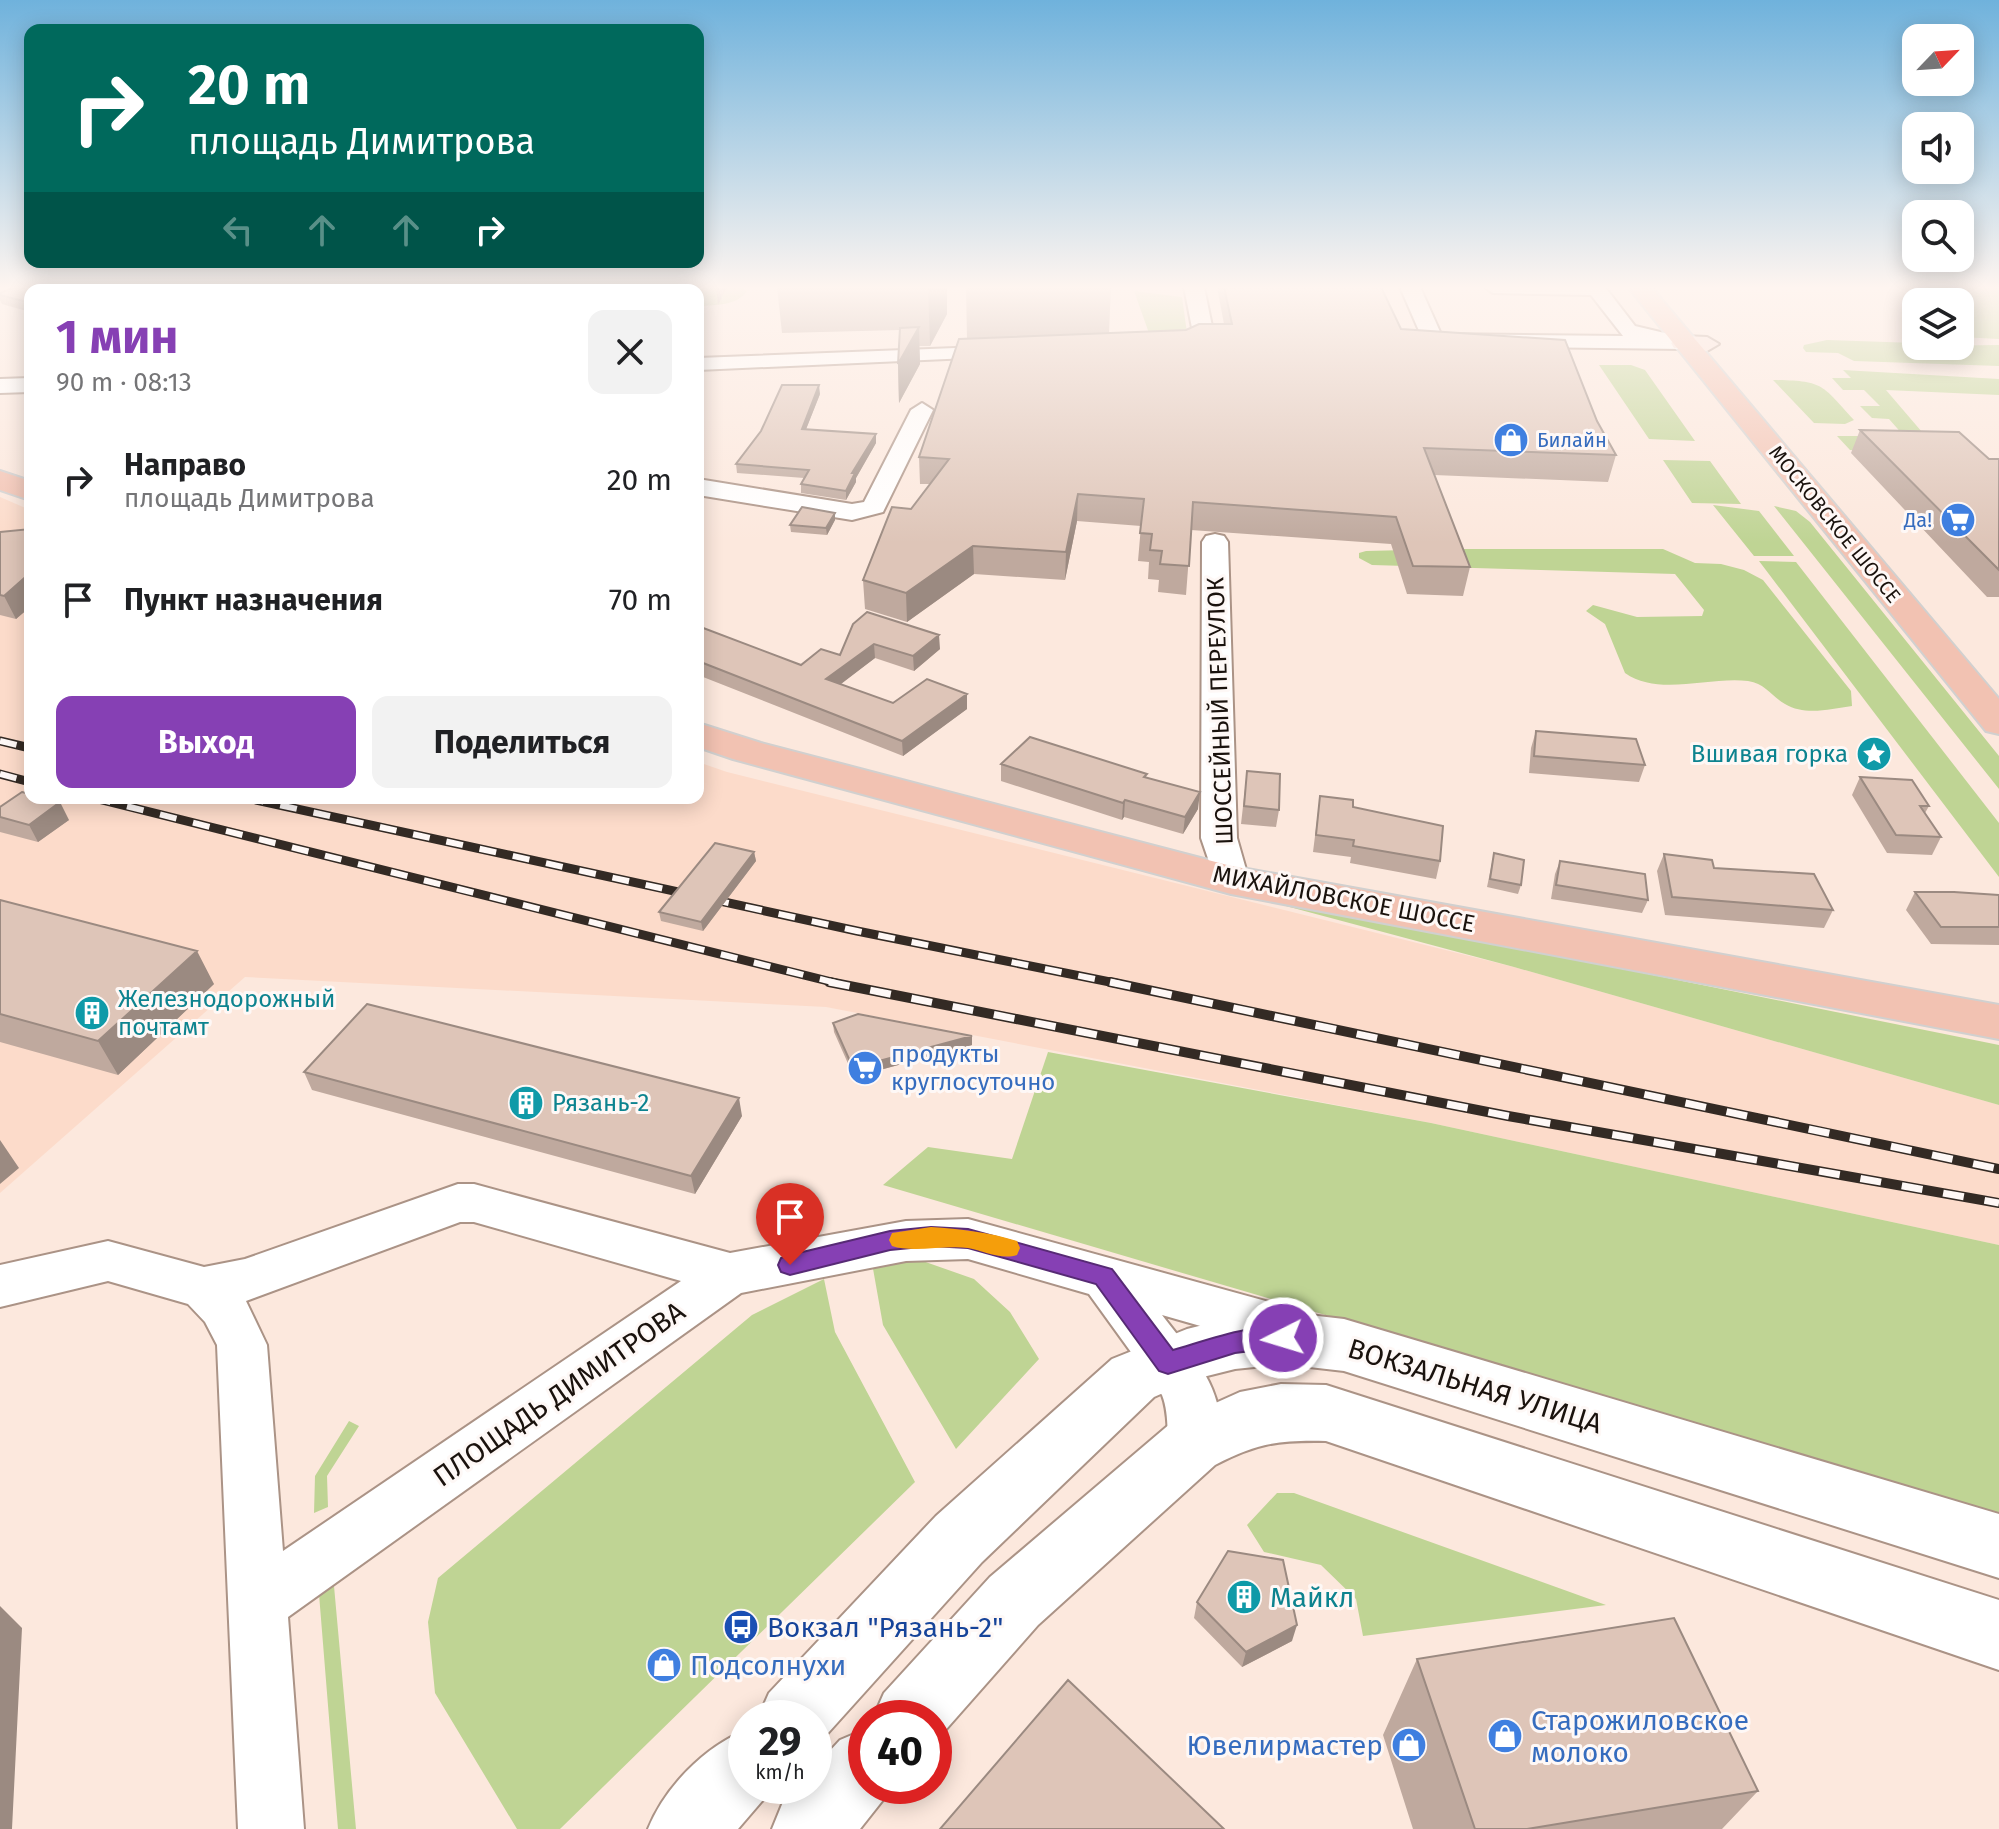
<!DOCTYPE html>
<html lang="ru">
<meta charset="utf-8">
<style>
body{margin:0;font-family:"Fira Sans",sans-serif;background:#f2f2f2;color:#202124;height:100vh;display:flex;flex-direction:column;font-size:30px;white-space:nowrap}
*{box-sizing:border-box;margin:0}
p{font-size:26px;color:#757577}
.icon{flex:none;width:44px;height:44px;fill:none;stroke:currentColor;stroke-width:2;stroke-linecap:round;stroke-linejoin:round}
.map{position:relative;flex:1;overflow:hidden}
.panel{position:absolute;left:24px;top:284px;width:680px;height:520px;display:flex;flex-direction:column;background:#fff;border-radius:16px;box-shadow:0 4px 20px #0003}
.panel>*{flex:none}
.guide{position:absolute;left:24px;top:24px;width:680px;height:244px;border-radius:16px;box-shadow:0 4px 20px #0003;background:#00695c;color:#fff;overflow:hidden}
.needle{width:52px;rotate:65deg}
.tools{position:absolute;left:1902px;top:24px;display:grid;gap:16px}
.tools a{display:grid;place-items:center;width:72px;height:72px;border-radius:16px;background:#fff;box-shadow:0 4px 20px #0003;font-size:40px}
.speed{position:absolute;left:728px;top:1700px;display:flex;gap:16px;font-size:40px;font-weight:700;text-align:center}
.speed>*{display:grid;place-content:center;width:104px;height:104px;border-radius:50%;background:#fff;box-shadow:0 4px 20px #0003;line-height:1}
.speed small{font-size:20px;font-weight:400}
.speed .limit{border:12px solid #d22;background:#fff;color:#111}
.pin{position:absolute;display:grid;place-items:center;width:68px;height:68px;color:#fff;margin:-82px -34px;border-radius:50% 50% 50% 0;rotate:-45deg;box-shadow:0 0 8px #0007}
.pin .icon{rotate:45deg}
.me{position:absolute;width:88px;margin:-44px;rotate:265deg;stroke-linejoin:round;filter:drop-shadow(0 0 6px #0008)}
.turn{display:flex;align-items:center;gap:28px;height:168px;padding:0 32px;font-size:36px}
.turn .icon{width:104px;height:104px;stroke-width:2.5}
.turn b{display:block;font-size:56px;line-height:68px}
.lanes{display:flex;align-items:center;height:76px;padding:0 32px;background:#0003;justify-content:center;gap:40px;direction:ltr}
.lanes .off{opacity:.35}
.round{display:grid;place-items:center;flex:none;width:84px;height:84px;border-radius:16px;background:#f2f2f2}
.headline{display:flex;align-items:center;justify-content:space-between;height:136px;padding:0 32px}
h1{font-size:48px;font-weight:700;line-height:60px;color:#8640b4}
.button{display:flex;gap:16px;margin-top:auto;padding:16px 32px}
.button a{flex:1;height:92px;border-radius:16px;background:#8640b4;color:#fff;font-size:32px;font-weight:700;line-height:92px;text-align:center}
.button a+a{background:#f2f2f2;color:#202124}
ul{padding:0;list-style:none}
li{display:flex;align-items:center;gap:24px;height:120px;padding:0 32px}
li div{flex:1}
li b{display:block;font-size:30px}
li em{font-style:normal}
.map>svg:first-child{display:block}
.built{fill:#fcdbca}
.green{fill:#bfd494}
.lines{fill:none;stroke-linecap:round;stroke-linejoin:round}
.minor-casing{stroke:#ab9386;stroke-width:4}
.tertiary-casing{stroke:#ab9386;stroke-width:4}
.secondary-casing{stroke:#ab9386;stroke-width:4}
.primary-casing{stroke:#d1d0cf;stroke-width:4}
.minor{fill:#fff;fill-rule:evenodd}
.tertiary{fill:#fff;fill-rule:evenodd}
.secondary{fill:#f9e1d9;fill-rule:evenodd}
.primary{fill:#f2c2b2;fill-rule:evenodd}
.rail-far1-casing{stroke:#332a24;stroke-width:9}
.rail-casing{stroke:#332a24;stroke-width:10}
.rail-far1{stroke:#fef8f6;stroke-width:6;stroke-dasharray:17;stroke-linecap:butt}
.rail{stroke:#fef8f6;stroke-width:7;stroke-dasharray:21;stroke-linecap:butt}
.wall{fill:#bfa99e}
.shaded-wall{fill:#9b8a81}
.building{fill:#dec5b8;stroke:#9b8a81;stroke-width:2}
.route{fill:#8640b4;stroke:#572a75;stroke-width:2}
.slow{fill:#f59e0b}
.labels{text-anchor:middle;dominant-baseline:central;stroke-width:6;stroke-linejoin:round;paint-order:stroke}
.far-shop-label{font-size:20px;fill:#366cbe;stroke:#fef8f6;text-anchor:start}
.far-street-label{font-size:20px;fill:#1a120d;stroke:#fef8f6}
.street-label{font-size:24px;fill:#1a120d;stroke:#fef8f6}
.culture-label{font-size:24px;fill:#0d838f;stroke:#fef8f6;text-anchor:start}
.shop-label{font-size:24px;fill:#366cbe;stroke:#fef8f6;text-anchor:start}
.near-street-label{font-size:28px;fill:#1a120d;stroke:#fef8f6}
.near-culture-label{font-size:28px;fill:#0d838f;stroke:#fef8f6;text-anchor:start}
.near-transit-label{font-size:28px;fill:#164399;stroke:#fef8f6;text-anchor:start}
.near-shop-label{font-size:28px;fill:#366cbe;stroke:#fef8f6;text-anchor:start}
</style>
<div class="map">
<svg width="1999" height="1829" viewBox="0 0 1999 1829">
<rect width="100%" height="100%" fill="#fce8dd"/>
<path class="built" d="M0 497 30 510V798H698V762L727 772 1514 967 1999 1105V1245L1431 1123 826 1007 245 977 0 1193Z"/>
<path class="green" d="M670 287H740L747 291C737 306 715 305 698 306V290H665Z
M1910 287H1999V339L1960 337V302H1924Z
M1134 291 1182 297 1187 333 1150 336Z
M1827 340 1916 343V346L1999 345V366L1854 361 1838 353 1806 352 1803 348 1804 345Z
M1599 365H1631L1645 370 1695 441 1649 439Z
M1843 370 1999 379V395L1886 390 1940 453 1850 450 1837 436H1904L1889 419 1872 418 1860 406H1880L1864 390H1843L1832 378H1851Z
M1773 380C1824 381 1821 384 1854 420L1845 424 1814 423Z
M1663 460 1710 461 1741 504 1692 503Z
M1713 505 1759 511 1794 556H1754Z
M1774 506 1796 511 1810 522 1999 756V789Z
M1448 549H1663L1695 563 1721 564 1744 570 1763 580 1851 691 1852 706C1830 709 1805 716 1785 704 1771 696 1766 684 1748 681 1710 676 1659 697 1625 673L1605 624 1586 611 1593 605 1637 617 1702 616 1704 610 1675 574 1372 565 1359 558V553L1366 551Z
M1759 561 1796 562 1999 823V877Z
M1207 885 1999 1045V1105L1514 967Z
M1048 1052 1431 1123 1999 1245V1513L883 1185 928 1147 1012 1159Z
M917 1259 974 1279 1010 1312 1039 1359 956 1449 883 1325 872 1263Z
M824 1279 835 1332 915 1482 560 1829H517L435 1693 428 1622 438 1578 752 1315Z
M349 1421 359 1426 327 1476 328 1507 314 1513 315 1476Z
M1277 1493H1294L1606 1605 1363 1636 1356 1599 1321 1565 1264 1552 1247 1525Z
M324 1583 334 1586 356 1829H338L319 1594Z"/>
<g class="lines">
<defs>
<path id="minor" d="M1184 287H1204L1214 336 1191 349H1161L1158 345 1161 341 1193 333Z
M1400 287H1420L1441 334 1623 336 1591 295 1493 293 1484 287H1605L1635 326 1690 339 1693 343 1683 349 1433 346 1423 340Z
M1007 346 1014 348 1018 352 1014 356 698 370V358Z
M30 378V392L0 393V379Z
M922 403 933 410 883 512 852 520 698 495V479L852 504 864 502 911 410Z
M1215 534 1224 536 1228 542 1237 838 1249 880 1244 888 1231 892 1218 888 1201 838 1202 542 1206 536Z
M458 1184H474L730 1253 906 1221 968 1219 1291 1308 1309 1314 1316 1330 1309 1346 1291 1352 1162 1315C1196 1359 1238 1403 1212 1462L1193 1469 1174 1462C1164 1439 1171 1418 1162 1395L1089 1294 968 1259 906 1261 741 1293 288 1617 304 1829H238L217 1345 205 1322 188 1304 108 1281 0 1307V1265L108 1241 204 1267 245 1259ZM460 1222H474L681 1281 283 1551 267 1345 246 1301Z"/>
<path id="tertiary" d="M1283 1312 1344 1319 1999 1514V1578L1344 1371 1283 1364 1235 1369 1195 1379 1154 1397 982 1562 819 1743 814 1746V1718H758L769 1693 936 1516 1112 1359 1187 1329 1235 1317Z
M1281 1384 1326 1385 1999 1600V1670L1326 1441C1279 1440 1257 1443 1215 1465L1038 1625 934 1743V1718H873L884 1693 990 1577 1171 1423 1240 1392Z
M866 1729V1786H894L860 1829H772L783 1802 798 1786H814V1768L840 1740Z
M746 1730V1786H775L738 1829H648C665 1787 704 1747 746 1730Z"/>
<path id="secondary" d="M1683 336 1707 337 1719 344 1707 351 1674 348 1671 343Z"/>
<path id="primary" d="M1628 287H1651L1999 699V734L1986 731Z
M0 471 30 481V500L0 490Z
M698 723 761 743 1231 866 1999 1005V1039L1231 894 733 759 698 747Z"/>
</defs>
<use href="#minor" class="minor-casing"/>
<use href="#tertiary" class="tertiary-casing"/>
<use href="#secondary" class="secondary-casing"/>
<use href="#primary" class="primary-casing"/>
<use href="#minor" class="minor"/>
<use href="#tertiary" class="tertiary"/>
<use href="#secondary" class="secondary"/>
<use href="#primary" class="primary"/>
<defs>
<path id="rail-far1" d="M0 741 30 748
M0 774 30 782
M94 798 840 984
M247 798 857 931 1120 984"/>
<path id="rail" d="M829 982 1508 1116 1999 1203
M1110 982 1999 1169"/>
</defs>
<use href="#rail-far1" class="rail-far1-casing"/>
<use href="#rail" class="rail-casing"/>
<use href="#rail-far1" class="rail-far1"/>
<use href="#rail" class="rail"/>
</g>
<path class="wall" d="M14 287H206L201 290H30V312L2 304 0 300V293Z
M777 287H947V314L930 346H919L920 364 899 403 898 364 900 330 782 333Z
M966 287H1111L1109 333 1186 330 1224 324 1217 287H1381L1401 329 1597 421 1616 455 1608 482 1434 475 1470 567 1463 596 1407 594 1391 544 1191 530 1186 595 1158 592 1159 580 1148 579 1149 562 1138 561 1141 526 1077 521 1065 580 974 574 907 622 865 609 863 580 930 484H920L919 457 967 339Z
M820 394 806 429 876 434V443L856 478V482L846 500 801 493V484L804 478 737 473 736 464Z
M1860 430 1989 459H1999V597H1987L1851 453Z
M835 520 827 535 791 532 790 525Z
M30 529V607L16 619 0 615V532Z
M853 624 940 649 914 671 875 658 840 684 893 703 967 709 903 756 698 675V626L801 665 840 655Z
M1536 731 1645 765 1639 782 1529 773 1531 748Z
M1001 764 1146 777 1198 809 1183 834 1124 817 1122 820 1001 781Z
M1247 771 1279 810 1276 827 1241 824Z
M1860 777 1929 806 1925 813 1941 837 1932 855 1887 853 1852 795Z
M1320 796 1353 807 1440 861 1436 879 1350 863 1351 857 1313 852Z
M0 807 69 820 38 842 0 832Z
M754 852 756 861 703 931 661 921 659 912Z
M1494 853 1521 885 1518 894 1487 887Z
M1664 854 1714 868 1833 910 1824 928 1665 915 1657 871Z
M1560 861 1648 900 1642 913 1551 899 1555 874Z
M1915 892 1999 895V945L1931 944 1906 910Z
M0 900 214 984 118 1075 0 1042Z
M833 1023 972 1045 854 1077 834 1032Z
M304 1072 742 1116 695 1194 312 1090Z
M1197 1602 1292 1641 1242 1667 1194 1618Z
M1417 1659 1758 1791 1722 1829H1413L1383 1735Z"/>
<path class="shaded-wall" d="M190 287H206L201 290H191Z
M589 287H641L639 290H586Z
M716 287H727L718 305Z
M928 287H947V314L930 346Z
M919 327 920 364 899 403 898 364Z
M819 385 820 394 803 437 802 429Z
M876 434V443L856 478V482L846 500V491L852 473Z
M1078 494 1077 521 1065 580 1066 552Z
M835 513V520L827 535 826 528Z
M973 546 974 574 907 622 906 593Z
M30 573V607L16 619 4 596Z
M939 635 940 649 914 671 913 656Z
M874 644 875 658 828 694 826 679Z
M967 694V709L903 756 902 741Z
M1200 792 1198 809 1183 834 1185 817Z
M1125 800 1124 817 1122 820 1123 803Z
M60 802 69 820 38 842 29 825Z
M754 852 756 861 703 931 701 922Z
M197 951 214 984 118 1075 98 1041Z
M972 1036V1045L854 1077 853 1068Z
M739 1098 742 1116 695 1194 691 1176Z
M0 1140 19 1168 0 1184Z
M0 1606 22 1628 12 1829H0Z
M1297 1625 1292 1641 1242 1667 1246 1652Z"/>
<path class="building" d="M14 287H119L63 290H30V301L27 302 0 295V293Z
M461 287H589L586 290H458Z
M1224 287H1381L1401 329 1565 340 1597 421 1616 455 1424 448 1470 567 1413 566 1396 517 1193 502 1189 566 1160 564 1162 551 1150 550 1152 534 1140 533 1144 499 1078 494 1066 552 973 546 906 593 863 580 892 507 911 509 949 459 919 457 959 339 1186 330 1199 324H1232Z
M919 327 898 364 900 328Z
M782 385H819L802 429 876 434 852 473H855L846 491 801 484 809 470 736 464 761 431Z
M1860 430 1959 432 1989 459H1999V570Z
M802 507 835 513 826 528 790 525Z
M30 529V573L4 596 0 595V532Z
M867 612 939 635 913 656 874 644 826 679 893 703 927 679 967 694 902 741 698 661V626L801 665 821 649 840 655 853 624Z
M1536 731 1636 739 1645 765 1534 756Z
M1030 737 1147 774 1144 777 1200 792 1185 817 1125 800 1123 803 1001 764Z
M1247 771 1280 774 1279 810 1244 806Z
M1860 777 1912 780 1929 806H1920L1941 837 1896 835Z
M22 792 30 794V798H43L60 802 29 825 0 817V807Z
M1320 796 1353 800V807L1443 826 1440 861 1353 846 1354 840 1316 835Z
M715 843 754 852 701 922 659 912Z
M1494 853 1524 860 1521 885 1490 879Z
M1664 854 1712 860 1714 868 1814 874 1833 910 1672 897Z
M1560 861 1645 874 1648 900 1556 885Z
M1915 892H1954L1999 895V927H1941Z
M0 900 197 951 98 1041 0 1014Z
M367 1004 739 1098 691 1176 304 1072Z
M858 1014 972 1036 853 1068 833 1023Z
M1228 1551 1283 1560 1297 1625 1246 1652 1197 1602Z
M1674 1618 1758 1791 1527 1829H1475L1417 1659Z
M1068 1680 1224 1829H940Z"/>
<linearGradient id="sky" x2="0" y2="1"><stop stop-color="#6fb2dc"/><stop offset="0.53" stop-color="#fef5f0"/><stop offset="1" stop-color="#fef5f0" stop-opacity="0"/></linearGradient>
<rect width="1999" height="543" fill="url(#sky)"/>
<path class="route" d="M931 1227 968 1229 1112 1269 1173 1350C1205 1341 1260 1319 1291 1331L1295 1338 1291 1346 1235 1353 1168 1374 1159 1371 1096 1284 968 1248 931 1246 890 1250 790 1275 781 1272 778 1265 781 1258 790 1255 890 1231Z"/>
<path class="slow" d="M931 1227C960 1229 989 1232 1017 1241L1020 1248 1017 1255C1001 1260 984 1251 968 1248 945 1245 912 1253 892 1246L889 1240 892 1233Z"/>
<defs>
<symbol id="shop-disc" viewBox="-11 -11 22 22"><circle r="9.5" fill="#3f7fe0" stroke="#fef8f6"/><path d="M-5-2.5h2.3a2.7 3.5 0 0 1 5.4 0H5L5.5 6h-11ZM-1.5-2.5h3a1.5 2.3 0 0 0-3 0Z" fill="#fff"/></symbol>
<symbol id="supermarket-disc" viewBox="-11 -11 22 22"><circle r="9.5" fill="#3f7fe0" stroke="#fef8f6"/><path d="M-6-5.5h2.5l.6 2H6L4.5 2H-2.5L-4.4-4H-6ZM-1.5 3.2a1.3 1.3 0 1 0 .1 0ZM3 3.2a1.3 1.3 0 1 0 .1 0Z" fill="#fff"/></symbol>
<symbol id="sight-disc" viewBox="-11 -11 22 22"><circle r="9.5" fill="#0f9aa8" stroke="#fef8f6"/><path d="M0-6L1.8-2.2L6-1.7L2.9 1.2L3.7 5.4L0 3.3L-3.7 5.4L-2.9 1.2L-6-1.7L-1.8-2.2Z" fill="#fff"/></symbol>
<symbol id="building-disc" viewBox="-11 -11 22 22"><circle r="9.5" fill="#0f9aa8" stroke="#fef8f6"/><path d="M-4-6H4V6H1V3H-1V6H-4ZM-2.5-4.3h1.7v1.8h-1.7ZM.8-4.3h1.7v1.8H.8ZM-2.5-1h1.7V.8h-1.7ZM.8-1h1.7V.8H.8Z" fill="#fff"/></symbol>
<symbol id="bus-disc" viewBox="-11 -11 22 22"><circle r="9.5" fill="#1a4fb4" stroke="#fef8f6"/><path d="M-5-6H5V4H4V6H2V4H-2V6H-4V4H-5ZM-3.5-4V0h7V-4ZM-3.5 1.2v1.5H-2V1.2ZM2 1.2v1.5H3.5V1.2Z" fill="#fff"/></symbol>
</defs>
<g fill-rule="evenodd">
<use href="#shop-disc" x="1491" y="420" width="40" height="40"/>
<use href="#supermarket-disc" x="1938" y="500" width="40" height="40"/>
<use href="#sight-disc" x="1854" y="734" width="40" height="40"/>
<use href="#building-disc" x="72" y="993" width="40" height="40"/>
<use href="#supermarket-disc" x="845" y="1048" width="40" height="40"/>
<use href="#building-disc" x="506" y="1083" width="40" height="40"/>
<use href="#building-disc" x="1224" y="1577" width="40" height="40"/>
<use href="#bus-disc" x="721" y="1607" width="40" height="40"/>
<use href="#shop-disc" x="644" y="1645" width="40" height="40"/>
<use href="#shop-disc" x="1485" y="1716" width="40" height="40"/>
<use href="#shop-disc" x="1389" y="1725" width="40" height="40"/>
</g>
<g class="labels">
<g class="far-shop-label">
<text x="1537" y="440">Билайн</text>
<text x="1932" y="520" text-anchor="end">Да!</text>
</g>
<g class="far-street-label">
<text transform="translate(1835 524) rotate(51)">МОСКОВСКОЕ ШОССЕ</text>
</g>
<g class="street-label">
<text transform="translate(1220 711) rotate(-92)">ШОССЕЙНЫЙ ПЕРЕУЛОК</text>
<text transform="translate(1344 899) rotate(11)">МИХАЙЛОВСКОЕ ШОССЕ</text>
</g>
<g class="culture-label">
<text x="1848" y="754" text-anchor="end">Вшивая горка</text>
<text x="118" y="999">Железнодорожный<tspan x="118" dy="28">почтамт</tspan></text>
<text x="552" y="1103">Рязань-2</text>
</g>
<g class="shop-label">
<text x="891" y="1054">продукты<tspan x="891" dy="28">круглосуточно</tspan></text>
</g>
<g class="near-street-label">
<text transform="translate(1475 1386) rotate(17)">ВОКЗАЛЬНАЯ УЛИЦА</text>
<text transform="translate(559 1394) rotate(-35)">ПЛОЩАДЬ ДИМИТРОВА</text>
</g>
<g class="near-culture-label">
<text x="1270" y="1597">Майкл</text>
</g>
<g class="near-transit-label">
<text x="767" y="1627">Вокзал "Рязань-2"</text>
</g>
<g class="near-shop-label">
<text x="690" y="1665">Подсолнухи</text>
<text x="1531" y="1720">Старожиловское<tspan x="1531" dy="32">молоко</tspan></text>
<text x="1383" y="1745" text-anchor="end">Ювелирмастер</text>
</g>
</g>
</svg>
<div class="tools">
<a><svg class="needle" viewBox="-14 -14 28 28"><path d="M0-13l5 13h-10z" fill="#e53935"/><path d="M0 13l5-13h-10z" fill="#757577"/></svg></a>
<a><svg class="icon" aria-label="sound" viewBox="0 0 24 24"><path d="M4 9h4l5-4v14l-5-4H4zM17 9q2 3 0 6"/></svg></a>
<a><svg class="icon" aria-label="search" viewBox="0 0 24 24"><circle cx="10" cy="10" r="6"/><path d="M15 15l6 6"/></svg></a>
<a><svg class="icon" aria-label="layers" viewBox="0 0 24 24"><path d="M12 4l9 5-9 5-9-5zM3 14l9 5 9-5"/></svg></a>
</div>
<div class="speed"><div>29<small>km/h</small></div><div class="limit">40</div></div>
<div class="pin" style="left:790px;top:1265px;background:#d93025"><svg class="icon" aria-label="arrive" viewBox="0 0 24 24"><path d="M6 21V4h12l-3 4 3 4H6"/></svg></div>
<svg class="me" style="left:1283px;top:1338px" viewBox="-20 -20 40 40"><circle r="17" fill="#8640b4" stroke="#fff" stroke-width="3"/><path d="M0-11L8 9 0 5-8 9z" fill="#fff"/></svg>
<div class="guide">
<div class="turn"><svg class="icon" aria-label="right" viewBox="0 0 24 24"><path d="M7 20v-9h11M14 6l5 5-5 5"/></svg><div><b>20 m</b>площадь Димитрова</div></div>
<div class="lanes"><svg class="icon off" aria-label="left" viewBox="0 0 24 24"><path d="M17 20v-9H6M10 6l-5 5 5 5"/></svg><svg class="icon off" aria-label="ahead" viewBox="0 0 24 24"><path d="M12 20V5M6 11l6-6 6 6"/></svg><svg class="icon off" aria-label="ahead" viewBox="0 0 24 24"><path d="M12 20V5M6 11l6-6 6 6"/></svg><svg class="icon" aria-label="right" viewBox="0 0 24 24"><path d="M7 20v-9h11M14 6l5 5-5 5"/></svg></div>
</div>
<section class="panel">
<div class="headline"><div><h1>1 мин</h1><p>90 m · 08:13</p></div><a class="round"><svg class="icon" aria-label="close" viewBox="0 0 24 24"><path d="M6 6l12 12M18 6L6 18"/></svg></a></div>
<ul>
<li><svg class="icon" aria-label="right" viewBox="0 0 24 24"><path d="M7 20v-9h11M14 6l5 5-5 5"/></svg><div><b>Направо</b><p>площадь Димитрова</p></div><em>20 m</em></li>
<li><svg class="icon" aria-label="arrive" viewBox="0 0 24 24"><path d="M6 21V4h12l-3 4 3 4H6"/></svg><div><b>Пункт назначения</b></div><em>70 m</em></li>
</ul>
<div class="button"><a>Выход</a><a>Поделиться</a></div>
</section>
</div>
